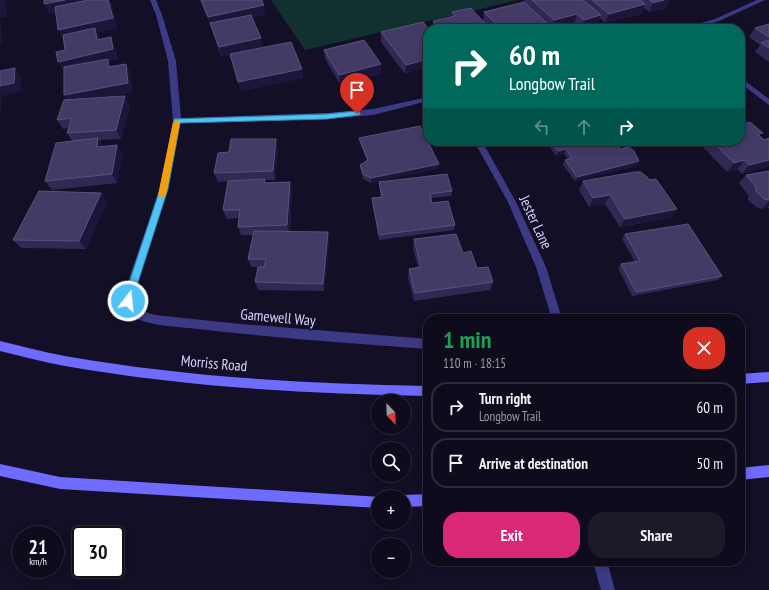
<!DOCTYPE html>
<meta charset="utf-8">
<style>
body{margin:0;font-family:"PT Sans Narrow",sans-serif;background:#1c1929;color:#f1f3f6;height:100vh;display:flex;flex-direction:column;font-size:15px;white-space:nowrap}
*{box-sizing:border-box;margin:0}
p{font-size:13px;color:#9b9ba3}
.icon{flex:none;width:22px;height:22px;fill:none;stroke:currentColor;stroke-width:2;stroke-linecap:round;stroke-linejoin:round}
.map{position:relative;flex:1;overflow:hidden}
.details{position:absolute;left:423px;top:314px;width:322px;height:252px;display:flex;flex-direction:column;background:#0e0b1c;border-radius:16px;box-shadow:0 2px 10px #0003,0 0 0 1px #2e2b3b}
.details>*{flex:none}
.hud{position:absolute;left:423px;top:24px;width:322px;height:122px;border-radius:16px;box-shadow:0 2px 10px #0003,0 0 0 1px #2e2b3b;background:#00695c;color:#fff;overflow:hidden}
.needle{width:26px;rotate:157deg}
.buttons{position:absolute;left:371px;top:394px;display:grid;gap:8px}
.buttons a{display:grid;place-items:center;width:40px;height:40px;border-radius:50%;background:#0e0b1c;box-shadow:0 2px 10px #0003,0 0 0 1px #2e2b3b;font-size:20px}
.speed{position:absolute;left:12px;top:526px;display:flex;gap:8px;font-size:20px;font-weight:700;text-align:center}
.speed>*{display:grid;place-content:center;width:52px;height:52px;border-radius:50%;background:#0e0b1c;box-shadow:0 2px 10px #0003,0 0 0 1px #2e2b3b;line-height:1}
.speed small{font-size:10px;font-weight:400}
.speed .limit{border:2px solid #111;border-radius:6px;background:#fff;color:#111}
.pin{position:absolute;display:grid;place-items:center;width:34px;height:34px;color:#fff;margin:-41px -17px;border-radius:50% 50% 50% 0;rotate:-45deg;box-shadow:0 0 4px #0007}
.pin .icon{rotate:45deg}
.me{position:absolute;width:44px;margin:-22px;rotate:16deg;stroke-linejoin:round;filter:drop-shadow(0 0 3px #0008)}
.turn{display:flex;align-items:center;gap:14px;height:84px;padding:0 20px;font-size:18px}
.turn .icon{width:52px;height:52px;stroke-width:2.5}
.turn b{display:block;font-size:28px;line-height:34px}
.lanes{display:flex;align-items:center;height:38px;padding:0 20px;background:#0003;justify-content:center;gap:20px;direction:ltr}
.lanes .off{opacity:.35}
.round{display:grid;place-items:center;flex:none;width:42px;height:42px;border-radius:16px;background:#1c1929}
.overview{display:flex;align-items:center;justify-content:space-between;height:68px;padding:0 20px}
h1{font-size:24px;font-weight:800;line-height:30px;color:#1e9e55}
.cta{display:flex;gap:8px;margin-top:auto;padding:8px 20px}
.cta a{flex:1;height:46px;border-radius:16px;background:#db2777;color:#fff;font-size:16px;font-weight:800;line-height:46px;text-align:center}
.cta a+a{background:#1c1929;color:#f1f3f6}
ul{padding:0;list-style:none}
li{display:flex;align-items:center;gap:12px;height:50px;margin:0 8px 6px;padding:0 12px;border:2px solid #2e2b3b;border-radius:16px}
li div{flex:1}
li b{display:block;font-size:15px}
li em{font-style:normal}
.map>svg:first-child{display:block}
.green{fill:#12302f}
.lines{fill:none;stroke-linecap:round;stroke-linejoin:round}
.street{fill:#3d3a85;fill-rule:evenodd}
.secondary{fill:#6f6bff;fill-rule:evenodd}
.wall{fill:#312854}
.shaded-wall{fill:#1d163a}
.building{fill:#433a66;stroke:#5a527e}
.route{fill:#4fc3f7;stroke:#337fa1}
.slow{fill:#f59e0b}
.labels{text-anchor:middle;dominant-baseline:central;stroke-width:4;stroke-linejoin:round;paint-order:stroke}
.street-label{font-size:15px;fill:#d9d4ff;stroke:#130f26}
</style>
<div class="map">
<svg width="769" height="590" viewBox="0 0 769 590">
<rect width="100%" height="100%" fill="#130f26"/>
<path class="green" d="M271 0H519L305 50Z"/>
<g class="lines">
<path class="street" d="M150 0H156L162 15 176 61 181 118 327 113 373 109 428 97V101L373 115 327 119 180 123 168 189 134 293V304L142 311 155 315 240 324 428 339V349C351 343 275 338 198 329 182 327 149 326 136 318 126 313 123 304 124 293L160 189 173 121 168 61 156 15Z
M757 0H765L719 21 691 29H680L715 19Z
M740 77 769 99V105L740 83Z
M474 141H482L516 202 546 267 562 319H552L536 267 508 202Z
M593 561H607L615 590H601Z"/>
<path class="secondary" d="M0 341C22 346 43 352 65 356 185 377 307 384 428 386V396C307 394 185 387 65 366 43 362 22 356 0 351Z
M769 372V382L740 384V374Z
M0 464 60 477 381 497H378V508L60 489 0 476Z
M769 465V477L740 480V468Z
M428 494V506L404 507V497H399L404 495Z"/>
</g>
<path class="wall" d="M44 0H109L112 5 117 28 97 32 100 40 115 47 118 59 109 61 111 66 126 64 130 73 132 92 108 97 130 105 121 139 100 140 103 147 117 145 122 154 117 183 52 190 45 181 72 141 67 133 68 128 63 129 57 120 67 100 64 71H63L65 50 64 39 55 12 50 14 44 4Z
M200 0H263L264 2 262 3 265 15 252 18 263 47 303 78 241 91 230 55 221 57 210 24Z
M524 0H669L666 8 649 12 644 8 641 14 605 23 600 18 597 25 581 29 574 23 552 29 550 28V29H433V21L452 16V12L483 21 484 12 524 2Z
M423 22 405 74 381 42V32Z
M769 24V62L755 52 760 45 749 37 755 28Z
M324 50 381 74 340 84 325 59Z
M760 136 764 140 769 138V166L742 174 737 169 727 172 699 143 700 141H740Z
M359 138 439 164V168L371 183 363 179 361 170 360 165 367 161 360 143Z
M547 141H614L636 166 575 181 563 165 565 160 568 159 564 154 556 156 546 142Z
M278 148 275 180H265L266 183 290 182 292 191 290 232H328L329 241 324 291 258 290 255 282 264 267H251L248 259 253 235H241L238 227 239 218 227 219 223 210 228 181 218 182 214 173Z
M769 171V209L767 207 762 209 756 207 748 200V195L739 183 746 175Z
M649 180 671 218 620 227 605 204 589 207 579 190 583 181Z
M379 182 452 191 451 196 431 198 432 203 455 225 454 230 379 240 372 203V198L381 197 379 186Z
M101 193 107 202 86 249 21 248 13 240Z
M625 234 722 276 718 280 632 296 618 268 621 264 635 262 622 239Z
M414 239 463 253 477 268 493 282 490 290 414 301 408 277 409 269 418 267 413 248Z"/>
<path class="shaded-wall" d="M0 0H6L7 17 0 18Z
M65 0H98L99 3 50 14 44 4Z
M108 0H109L112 5 117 28 97 32 99 37 102 50 63 39 58 30Z
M664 0H669L666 8 649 12 653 3Z
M645 4 641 14 605 23 609 14Z
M264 5 265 15 211 27 208 17Z
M577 14 574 23 551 29 554 20Z
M601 15 597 25 581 29 584 20Z
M0 21 1 22 2 43 0 44Z
M111 37 115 47 118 59 109 61 112 68 108 67V61L63 71 58 62Z
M261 38 263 48 221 57 219 47Z
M428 59V68L405 74 406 65Z
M126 64 130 73 132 92 69 104 64 95Z
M381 64V74L340 84 339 75Z
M15 68 21 77V92L2 96 1 112H0V86Z
M302 69 303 78 241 91 238 82Z
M125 96 130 105 121 139 116 130Z
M98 138 104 148 97 147Z
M276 139 278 148 275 180 273 171Z
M117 145 122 154 117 183 112 174Z
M566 149 564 154 556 156 558 151Z
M745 160 737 169 727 172 734 163Z
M769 160V166L742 174 749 165Z
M639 161 636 166 575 181 577 177Z
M439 164V168L371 183V178Z
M290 182 292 191 289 234 287 225Z
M101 193 107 202 86 249 79 241Z
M610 195 605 204 589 207 593 198Z
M769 201V206L767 207 762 209Z
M677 209 671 218 620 227 625 219Z
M328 232 329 241 324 291 323 284Z"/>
<path class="building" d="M44 0H65L44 4Z
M88 0H108L113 18 58 30 55 7Z
M201 0H261L264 5 208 17Z
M532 0H583L601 15 584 20 577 14 554 20Z
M592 0H640L645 4 609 14Z
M649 0H664L653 3Z
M524 2 551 27 543 29H501L484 12Z
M471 8 490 29H440L433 21 455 16 452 12Z
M251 15 261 38 219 47 210 23Z
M423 22 429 29H428V59L406 65 381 32Z
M769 24V37L755 28Z
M95 28 97 40 111 37 113 49 58 62 56 52 65 50 63 35Z
M364 40 381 64 339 75 324 50Z
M769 40V48L761 43Z
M291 42 302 69 238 82 230 54Z
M108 59V67L126 64 128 83 64 95V67Z
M15 68 14 83 0 86V71Z
M125 96 116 130 67 133 72 118 57 120 64 100Z
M750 122 763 133 758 134 764 140 769 138V160L749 165 745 160 734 163 712 141H740V125Z
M420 126 439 164 371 178 363 174 360 165 368 160 359 138Z
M98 138 97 147 117 145 112 174 45 181 56 143Z
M231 139H276L273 171 214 173 218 153 229 152Z
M550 141H614L620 149 629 147 634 151 639 161 577 177 565 160 572 158 566 149 558 151Z
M769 171V200L764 199 756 191V187L746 175Z
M635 172H641L647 177 649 180 656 179 677 209 625 219 610 195 593 198 583 181Z
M447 174 452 191 430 194 432 203 448 201 455 225 379 235 372 198 382 197 379 182Z
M265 179 264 183 290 182 287 225 238 227 240 210H223L228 181Z
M39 191 101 193 79 241 13 240Z
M688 224 722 276 636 292 621 264 640 261 625 234Z
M254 231 328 232 323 284 255 282 258 267H264L266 259H248Z
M456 234 463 253 471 251 477 268 488 267 493 282 415 293 409 269 421 267 414 239Z"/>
<path class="route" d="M357 111 360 112V115L327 119 180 123 168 189 132 301 131 304H124L123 301 160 189 174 119 327 114Z"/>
<path class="slow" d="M177 120 180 123 166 195 162 198 158 195 173 123Z"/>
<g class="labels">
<g class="street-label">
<text transform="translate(536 222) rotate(65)">Jester Lane</text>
<text transform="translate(278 317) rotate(5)">Gamewell Way</text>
<text transform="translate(214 363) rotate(5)">Morriss Road</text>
</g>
</g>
</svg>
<div class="buttons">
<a><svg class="needle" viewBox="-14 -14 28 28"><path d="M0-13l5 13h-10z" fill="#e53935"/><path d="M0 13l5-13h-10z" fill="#9b9ba3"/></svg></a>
<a><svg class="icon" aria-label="search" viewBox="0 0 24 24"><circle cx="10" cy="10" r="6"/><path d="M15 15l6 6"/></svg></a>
<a>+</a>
<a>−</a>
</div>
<div class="speed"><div>21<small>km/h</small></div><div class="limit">30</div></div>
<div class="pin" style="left:357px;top:114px;background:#d93025"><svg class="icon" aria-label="arrive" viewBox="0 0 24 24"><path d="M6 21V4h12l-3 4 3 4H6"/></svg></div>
<svg class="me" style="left:128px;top:301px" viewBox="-20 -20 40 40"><circle r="17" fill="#4fc3f7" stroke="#fff" stroke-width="3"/><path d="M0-11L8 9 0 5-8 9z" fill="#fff"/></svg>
<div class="hud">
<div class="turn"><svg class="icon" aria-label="right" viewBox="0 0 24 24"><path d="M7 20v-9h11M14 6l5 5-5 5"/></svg><div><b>60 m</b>Longbow Trail</div></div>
<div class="lanes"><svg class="icon off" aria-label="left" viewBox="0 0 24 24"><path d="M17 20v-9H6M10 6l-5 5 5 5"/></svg><svg class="icon off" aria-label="ahead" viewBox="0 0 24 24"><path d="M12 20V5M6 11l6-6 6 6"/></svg><svg class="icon" aria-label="right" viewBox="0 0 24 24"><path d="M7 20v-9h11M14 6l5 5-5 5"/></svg></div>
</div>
<section class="details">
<div class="overview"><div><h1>1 min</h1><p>110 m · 18:15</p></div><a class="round" style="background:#d93025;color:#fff"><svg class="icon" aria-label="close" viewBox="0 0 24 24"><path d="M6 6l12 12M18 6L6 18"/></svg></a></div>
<ul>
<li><svg class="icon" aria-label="right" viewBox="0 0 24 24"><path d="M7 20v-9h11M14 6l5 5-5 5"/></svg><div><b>Turn right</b><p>Longbow Trail</p></div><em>60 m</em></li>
<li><svg class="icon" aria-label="arrive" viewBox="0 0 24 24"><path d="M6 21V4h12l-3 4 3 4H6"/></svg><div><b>Arrive at destination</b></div><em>50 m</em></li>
</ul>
<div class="cta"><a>Exit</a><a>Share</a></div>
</section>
</div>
